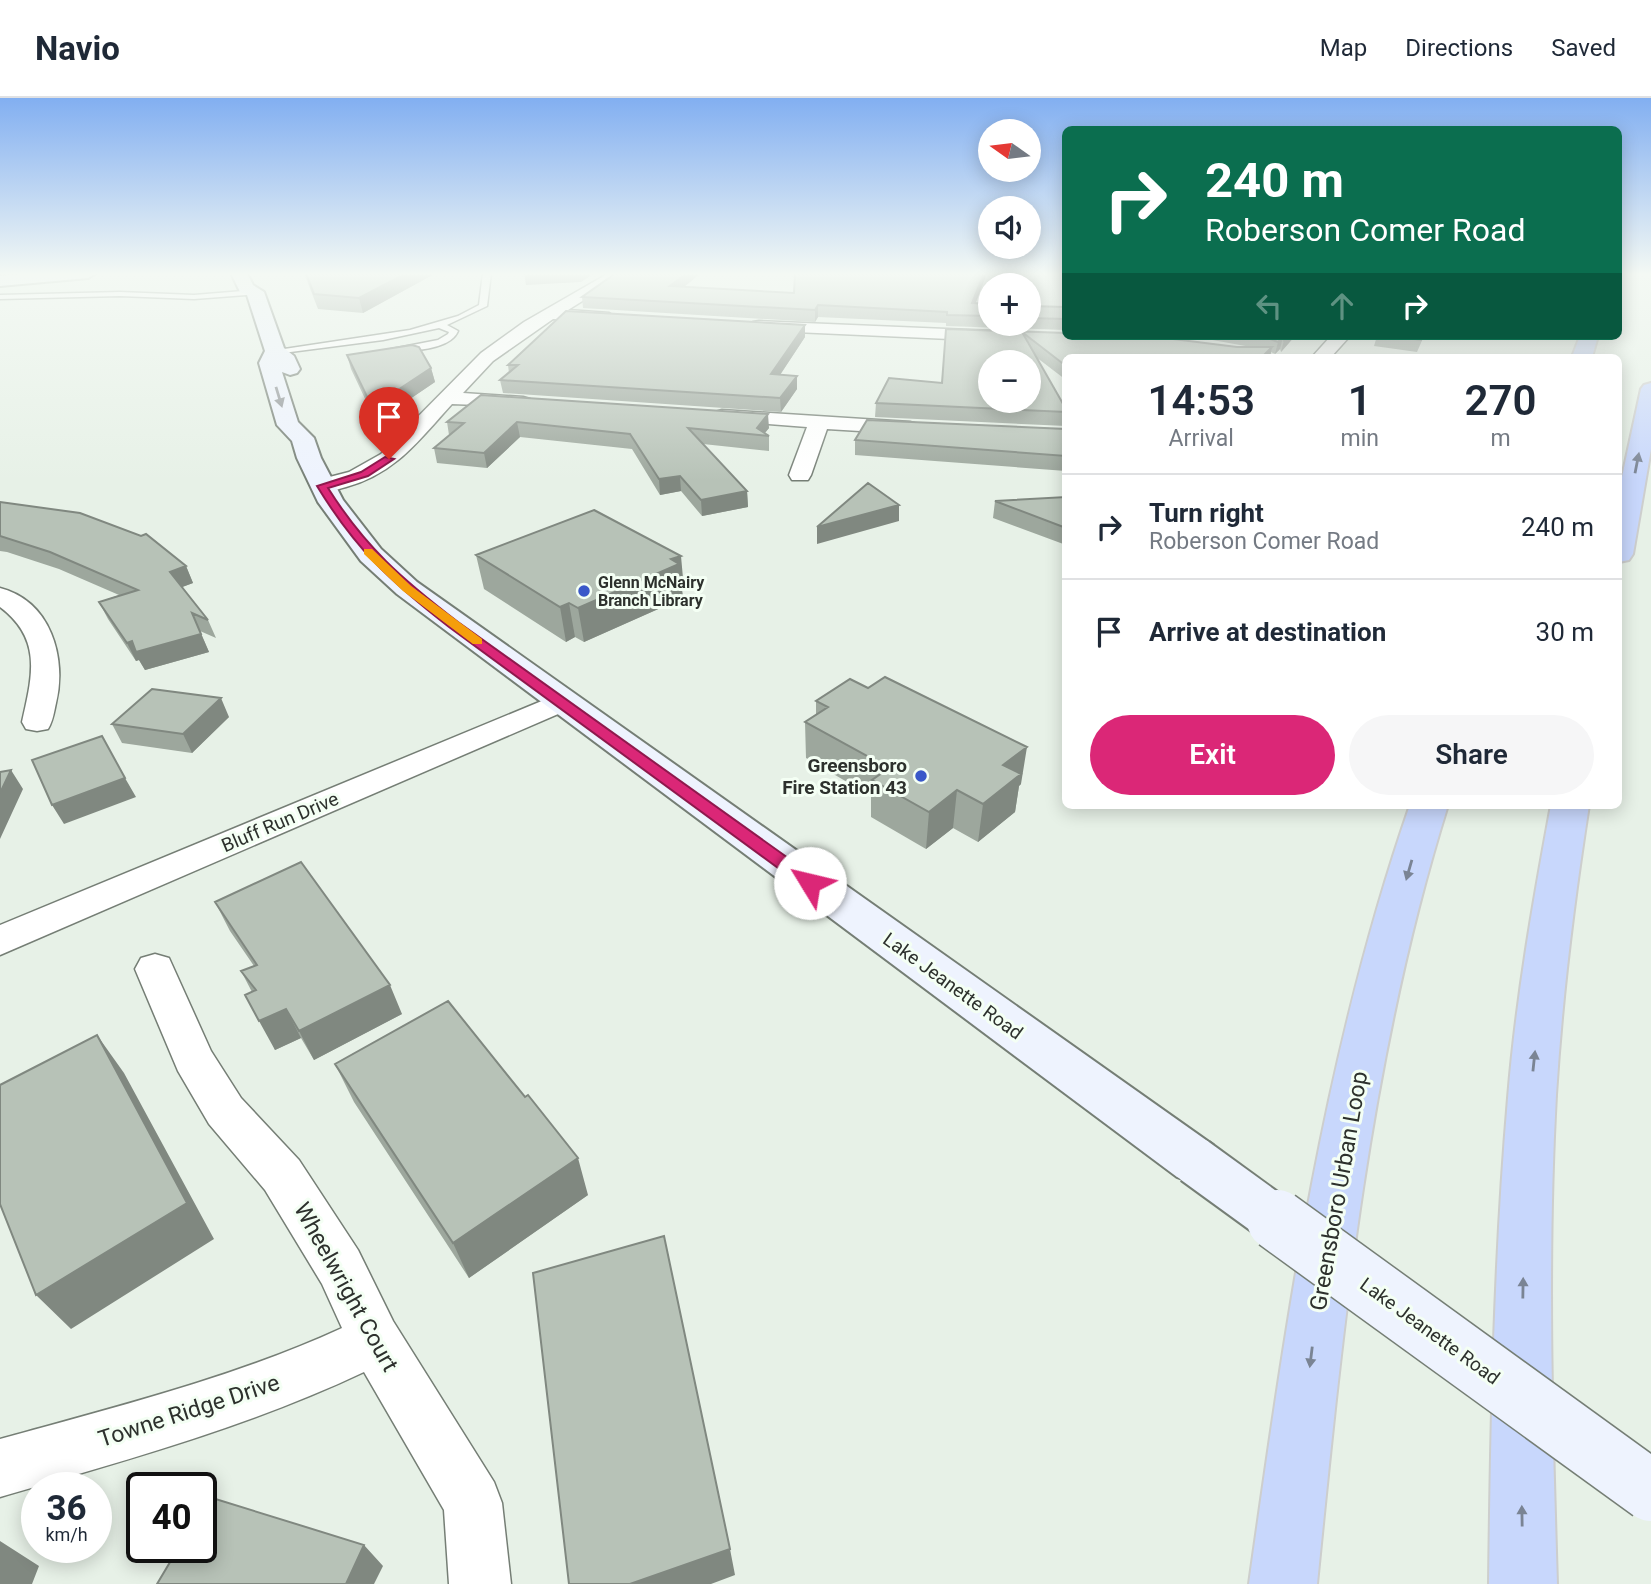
<!DOCTYPE html>
<meta charset="utf-8">
<style>
body{margin:0;font-family:Roboto,sans-serif;background:#f6f6f7;color:#1f2937;height:100vh;display:flex;flex-direction:column;font-size:26px;white-space:nowrap}
*{box-sizing:border-box;margin:0}
p{font-size:23px;color:#747a83}
.icon{flex:none;width:38px;height:38px;fill:none;stroke:currentColor;stroke-width:2;stroke-linecap:round;stroke-linejoin:round}
.map{position:relative;flex:1;overflow:hidden}
.side{position:absolute;left:1062px;top:256px;width:560px;height:455px;display:flex;flex-direction:column;background:#fff;border-radius:10px;box-shadow:0 4px 18px #0003}
.side>*{flex:none}
.top-card{position:absolute;left:1062px;top:28px;width:560px;height:214px;border-radius:10px;box-shadow:0 4px 18px #0003;background:#0b6e4f;color:#fff;overflow:hidden}
.needle{width:46px;rotate:284deg}
.buttons{position:absolute;left:978px;top:21px;display:grid;gap:14px}
.buttons a{display:grid;place-items:center;width:63px;height:63px;border-radius:50%;background:#fff;box-shadow:0 4px 18px #0003;font-size:35px}
.speed{position:absolute;left:21px;top:1374px;display:flex;gap:14px;font-size:35px;font-weight:700;text-align:center}
.speed>*{display:grid;place-content:center;width:91px;height:91px;border-radius:50%;background:#fff;box-shadow:0 4px 18px #0003;line-height:1}
.speed small{font-size:18px;font-weight:400}
.speed .limit{border:4px solid #111;border-radius:10px;background:#fff;color:#111}
.pin{position:absolute;display:grid;place-items:center;width:60px;height:60px;color:#fff;margin:-72px -30px;border-radius:50% 50% 50% 0;rotate:-45deg;box-shadow:0 0 7px #0007}
.pin .icon{rotate:45deg}
.me{position:absolute;width:77px;margin:-38px;rotate:306deg;stroke-linejoin:round;filter:drop-shadow(0 0 5px #0008)}
.turn{display:flex;align-items:center;gap:24px;height:147px;padding:0 28px;font-size:32px}
.turn .icon{width:91px;height:91px;stroke-width:2.5}
.turn b{display:block;font-size:49px;line-height:60px}
.lanes{display:flex;align-items:center;height:66px;padding:0 28px;background:#0003;justify-content:center;gap:35px;direction:ltr}
.lanes .off{opacity:.35}
.eta{display:flex;justify-content:space-evenly;align-items:center;height:119px;text-align:center}
.eta b{font-size:42px;font-weight:600;line-height:49px}
.action{display:flex;gap:14px;margin-top:auto;padding:14px 28px}
.action a{flex:1;height:80px;border-radius:42px;background:#db2777;color:#fff;font-size:28px;font-weight:600;line-height:80px;text-align:center}
.action a+a{background:#f6f6f7;color:#1f2937}
ul{padding:0;list-style:none}
li{display:flex;align-items:center;gap:21px;height:105px;padding:0 28px;border-top:2px solid #e0e1e3}
li div{flex:1}
li b{display:block;font-size:26px}
li em{font-style:normal}
header{display:flex;align-items:center;gap:42px;box-sizing:border-box;height:98px;padding:0 35px;background:#fff;border-bottom:2px solid #e0e1e3}
header strong{font-size:33px}
nav{display:flex;gap:38px;margin-inline-start:auto;font-size:24px}
.map>svg:first-child{display:block}
.lines{fill:none;stroke-linecap:round;stroke-linejoin:round}
.lane-casing{stroke:#757e75;stroke-width:3}
.street-casing{stroke:#757e75;stroke-width:3}
.secondary-casing{stroke:#757e75;stroke-width:4}
.highway-casing{stroke:#cdcecd;stroke-width:4}
.lane{fill:#fff;fill-rule:evenodd}
.street{fill:#fff;fill-rule:evenodd}
.secondary{fill:#eef3fe;fill-rule:evenodd}
.highway{fill:#c8d7fc;fill-rule:evenodd}
.secondary-bridge-far1-casing{stroke:#757e75;stroke-width:51;stroke-linecap:butt}
.secondary-bridge-casing{stroke:#757e75;stroke-width:63;stroke-linecap:butt}
.secondary-bridge-far1{stroke:#eef3fe;stroke-width:47}
.secondary-bridge{stroke:#eef3fe;stroke-width:60}
.wall{fill:#9da79d}
.shaded-wall{fill:#808880}
.building{fill:#b7c2b7;stroke:#808880;stroke-width:2;fill-rule:evenodd}
.oneway{fill:#8e9296}
.oneway2{fill:#7a8494}
.route{fill:#db2777;stroke:#8e194d;stroke-width:2}
.slow{fill:#f59e0b}
.poi-dot{fill:#3a58c9;stroke:#f4fff4;stroke-width:2.5}
.labels{text-anchor:middle;dominant-baseline:central;stroke-width:6;stroke-linejoin:round;paint-order:stroke}
.far-poi-label{font-size:16px;font-weight:bold;fill:#2d312d;stroke:#f4fff4;text-anchor:start}
.poi-label{font-size:19px;font-weight:bold;fill:#2d312d;stroke:#f4fff4;text-anchor:end}
.street-label{font-size:19px;fill:#2d312d;stroke:#f4fff4}
.near-street-label{font-size:23px;fill:#2d312d;stroke:#f4fff4}
</style>
<header>
<strong>Navio</strong>
<nav><a>Map</a><a>Directions</a><a>Saved</a></nav>
</header>
<div class="map">
<svg width="1651" height="1486" viewBox="0 0 1651 1486">
<rect width="100%" height="100%" fill="#e7f1e7"/>
<g class="lines">
<defs>
<path id="lane" d="M483 175H491L487 208 447 227 458 233C450 253 409 252 391 255L387 252 438 242 448 236 449 234 439 230 383 242 275 256 271 253 410 232 458 218 479 207Z
M255 192 258 196 194 201 120 198 0 201V197L120 194 194 197Z"/>
<path id="street" d="M609 175H627L568 212 609 215 617 220 615 224 553 221 493 263 463 295 523 299 530 301 533 305 530 309 452 306C419 342 395 376 346 389 335 392 325 396 314 393L311 388 314 383 349 374 381 356 481 255 524 224Z
M759 223 994 233 1003 238 994 243 753 232 751 228 753 224Z
M1331 238H1350L1331 259H1312Z
M722 312 910 324 917 326 920 330 917 334 910 336 827 331 811 377 808 382H792L789 377 807 329 715 322 712 318 715 314Z
M0 490C51 503 67 560 56 605 54 614 53 623 48 631L37 633 26 631 22 624C32 579 43 541 0 509Z
M561 595 572 598 576 604 572 610 0 857V827Z
M155 856 169 860 211 953 241 1000 299 1062 358 1152 393 1223 494 1384 502 1405 511 1486H449L444 1412 364 1274C248 1329 123 1363 0 1399V1341C115 1309 233 1280 342 1230L322 1186 265 1092 209 1026 178 973 135 871 141 860Z"/>
<path id="secondary" d="M29 175H96L88 180 0 188V178Z
M231 175H247L253 187 264 194 284 250 294 258 300 271 297 275 290 277 282 274 298 324 314 340 321 360 343 402 381 451 417 484 1213 1047 1220 1063 1213 1079 1195 1086 1177 1079 397 496 361 463 318 404 297 360 292 343 277 327 259 265 265 253 247 197 240 194Z"/>
<path id="highway" d="M1580 238H1598L1592 259H1572Z
M1651 285V351L1633 456 1629 462 1619 464V393L1641 291 1644 287Z
M1410 707H1448C1369 959 1343 1225 1317 1486H1249C1286 1224 1323 958 1410 707Z
M1551 707H1589C1574 803 1562 900 1556 997 1547 1160 1552 1323 1557 1486H1489C1491 1324 1494 1162 1508 1000 1516 901 1533 804 1551 707Z"/>
</defs>
<use href="#lane" class="lane-casing"/>
<use href="#street" class="street-casing"/>
<use href="#secondary" class="secondary-casing"/>
<use href="#highway" class="highway-casing"/>
<use href="#lane" class="lane"/>
<use href="#street" class="street"/>
<use href="#secondary" class="secondary"/>
<use href="#highway" class="highway"/>
<defs>
<path id="secondary-bridge-far1" d="M1195 1063 1279 1124"/>
<path id="secondary-bridge" d="M1277 1122 1651 1393"/>
</defs>
<use href="#secondary-bridge-far1" class="secondary-bridge-far1-casing"/>
<use href="#secondary-bridge" class="secondary-bridge-casing"/>
<use href="#secondary-bridge-far1" class="secondary-bridge-far1"/>
<use href="#secondary-bridge" class="secondary-bridge"/>
</g>
<path class="wall" d="M304 175H436L363 215 318 211Z
M616 175H701L684 189 794 195 795 175H987L975 206H990V226H1029V208L1066 209V232L946 228V225L818 219 815 224 583 210 582 199Z
M805 227V239L780 277 797 278V291L781 314 503 295 500 282 509 275 508 267Z
M946 231 1237 249H1251L1196 239 1180 238H1295L1281 254 1280 251 1275 256 1271 254 1270 259H1066V282L1036 259 1066 311V328L875 319 876 305 942 285Z
M1377 238H1424L1417 254 1374 248Z
M347 257 431 270 435 284 376 324 351 271Z
M481 297 769 330 765 335 769 338V353L703 346 747 393 748 409 702 418 681 393 660 397 632 351 520 339 487 370 437 365 434 350 449 337 447 324Z
M1066 331V373L855 357V342Z
M1066 399V447L993 420 995 403Z
M0 404 186 468 193 485 182 489 208 522 216 540 200 533 209 554 145 572 139 562 136 563 108 521 99 504 119 497 59 471 7 454 0 453Z
M476 457 684 491 682 492 683 500 584 544 575 539 566 544 484 491Z
M816 603 1021 686 1019 688 1015 714 978 744 953 730 926 751 871 719V698L806 660 805 624 816 617Z
M229 619 192 655 122 645 112 626Z
M215 804 402 916 314 962 301 940 275 952 252 894 241 873 254 868 230 833Z
M335 966 588 1097 469 1180 354 1004Z"/>
<path class="shaded-wall" d="M407 175H436L363 215 359 200Z
M524 175H595L581 184 526 187Z
M687 175H701L671 199 670 188Z
M984 175H987L971 217 972 205Z
M818 207V219L815 224V212Z
M805 227V239L772 289 771 276Z
M1287 238H1295L1281 254 1284 242Z
M1283 239 1280 251 1275 256 1278 244Z
M1272 249 1270 259H1262Z
M431 270 435 284 376 324 372 309Z
M797 278V291L781 314 780 300Z
M768 316 769 330 763 337 757 330Z
M517 324 520 339 487 370 484 355Z
M680 378 681 393 660 397 659 381Z
M747 393 748 409 702 418 701 402Z
M899 407V423L817 446V429Z
M681 458 684 491 682 492 683 500 584 544 578 510 671 461Z
M186 468 193 485 177 491 170 474Z
M569 505 575 539 566 544 560 509Z
M192 515 209 554 145 572 139 562 136 563 127 545 132 543Z
M221 600 229 619 192 655 183 636Z
M1027 649 1021 686 1019 688 1015 714 978 744 983 706 1003 667Z
M11 672 23 691 0 741V695Z
M125 680 136 699 64 726 52 707Z
M957 692 953 730 926 751 929 714Z
M390 887 402 916 314 962 299 933Z
M286 911 301 940 275 952 259 923Z
M97 937 124 975 214 1141 71 1231 36 1197Z
M578 1060 588 1097 469 1180 453 1145Z
M0 1443 39 1468 32 1486H0Z
M364 1447 383 1468 374 1486H346Z
M730 1451 735 1477 711 1486H630Z"/>
<path class="building" d="M306 175H407L359 200 314 196Z
M616 175H687L670 188 794 195 795 175H984L972 205 990 206V218L947 217V214L818 207 815 212 582 199Z
M1029 208 1066 209V221L1029 220Z
M566 213 805 227 771 276 797 278 780 300 500 282 518 267H508Z
M946 231 1066 235V238H1149L1237 249H1272L1262 259H1066V268L1022 234 1066 311V314L876 305 889 280 942 285ZM990 264H1029V303H990Z
M1259 238H1287L1284 242 1283 239 1278 244 1268 240Z
M1392 238H1423L1421 242Z
M412 247 419 249 431 270 372 309 347 257Z
M481 297 768 316 757 330 769 338 688 330 747 393 701 402 680 378 659 381 630 336 517 324 484 355 434 350 464 325 447 324Z
M867 322 1066 331V358L855 342Z
M868 385 899 407 817 429Z
M1066 399V430L995 403Z
M0 404 80 415 141 438 146 436 186 468 170 474 208 522 192 515 201 536 136 554 132 543 127 545 99 504 138 492 50 454 0 438Z
M594 412 681 458 671 461 679 466 578 510 569 505 560 509 476 457Z
M885 579 1027 649 1003 667 1021 676 983 706 957 692 929 714 872 682 889 670 805 624 828 609 816 603 850 581 868 590Z
M152 591 221 600 183 636 112 626Z
M102 638 125 680 52 707 32 662Z
M11 672 0 695V674Z
M301 764 390 887 299 933 286 911 259 923 245 897 256 892 241 873 257 867 215 804Z
M448 903 525 999 528 997 578 1060 453 1145 335 966Z
M97 937 187 1105 36 1197 0 1106V987Z
M664 1138 730 1451 630 1486H569L533 1175Z
M209 1399 364 1447 346 1486H157L179 1449H201V1412Z"/>
<defs><path id="oneway-solid" d="M-6-.8H1V-3.2L6.5 0L1 3.2V.8H-6Z" transform="scale(1.75)"/></defs>
<use class="oneway" href="#oneway-solid" transform="translate(279 299) rotate(73)"/>
<g class="oneway2">
<use href="#oneway-solid" transform="translate(1637 365) rotate(-79)"/>
<use href="#oneway-solid" transform="translate(1409 772) rotate(106)"/>
<use href="#oneway-solid" transform="translate(1534 963) rotate(-84)"/>
<use href="#oneway-solid" transform="translate(1523 1190) rotate(-89)"/>
<use href="#oneway-solid" transform="translate(1311 1259) rotate(97)"/>
<use href="#oneway-solid" transform="translate(1522 1418) rotate(-91)"/>
</g>
<linearGradient id="sky" x2="0" y2="1"><stop stop-color="#82aff1"/><stop offset="0.46" stop-color="#f4f9f4"/><stop offset="1" stop-color="#f4f9f4" stop-opacity="0"/></linearGradient>
<rect width="1651" height="383" fill="url(#sky)"/>
<path class="route" d="M385 359 394 361 368 378 328 390C365 449 403 482 458 524L816 780 819 785 816 789H804L449 529C391 484 356 452 317 388L361 374Z"/>
<path class="slow" d="M364 451H372L411 488 482 541V546H473L403 493 364 456Z"/>
<g class="poi-dot">
<circle cx="584" cy="493" r="7"/>
<circle cx="921" cy="678" r="7"/>
</g>
<g class="labels">
<g class="far-poi-label">
<text x="598" y="484">Glenn McNairy<tspan x="598" dy="18">Branch Library</tspan></text>
</g>
<g class="poi-label">
<text x="907" y="667">Greensboro<tspan x="907" dy="22">Fire Station 43</tspan></text>
</g>
<g class="street-label">
<text transform="translate(280 724) rotate(-23)">Bluff Run Drive</text>
<text transform="translate(953 888) rotate(36)">Lake Jeanette Road</text>
<text transform="translate(1430 1233) rotate(36)">Lake Jeanette Road</text>
</g>
<g class="near-street-label">
<text transform="translate(1339 1093) rotate(-80)">Greensboro Urban Loop</text>
<text transform="translate(346 1189) rotate(61)">Wheelwright Court</text>
<text transform="translate(189 1313) rotate(-18)">Towne Ridge Drive</text>
</g>
</g>
</svg>
<div class="buttons">
<a><svg class="needle" viewBox="-14 -14 28 28"><path d="M0-13l5 13h-10z" fill="#e53935"/><path d="M0 13l5-13h-10z" fill="#747a83"/></svg></a>
<a><svg class="icon" aria-label="sound" viewBox="0 0 24 24"><path d="M4 9h4l5-4v14l-5-4H4zM17 9q2 3 0 6"/></svg></a>
<a>+</a>
<a>−</a>
</div>
<div class="speed"><div>36<small>km/h</small></div><div class="limit">40</div></div>
<div class="pin" style="left:389px;top:361px;background:#d93025"><svg class="icon" aria-label="arrive" viewBox="0 0 24 24"><path d="M6 21V4h12l-3 4 3 4H6"/></svg></div>
<svg class="me" style="left:810px;top:785px" viewBox="-20 -20 40 40"><circle r="19" fill="#fff"/><path d="M0-13L10 11 0 6-10 11z" fill="#db2777"/></svg>
<div class="top-card">
<div class="turn"><svg class="icon" aria-label="right" viewBox="0 0 24 24"><path d="M7 20v-9h11M14 6l5 5-5 5"/></svg><div><b>240 m</b>Roberson Comer Road</div></div>
<div class="lanes"><svg class="icon off" aria-label="left" viewBox="0 0 24 24"><path d="M17 20v-9H6M10 6l-5 5 5 5"/></svg><svg class="icon off" aria-label="ahead" viewBox="0 0 24 24"><path d="M12 20V5M6 11l6-6 6 6"/></svg><svg class="icon" aria-label="right" viewBox="0 0 24 24"><path d="M7 20v-9h11M14 6l5 5-5 5"/></svg></div>
</div>
<section class="side">
<div class="eta">
<div><b>14:53</b><p>Arrival</p></div>
<div><b>1</b><p>min</p></div>
<div><b>270</b><p>m</p></div>
</div>
<ul>
<li><svg class="icon" aria-label="right" viewBox="0 0 24 24"><path d="M7 20v-9h11M14 6l5 5-5 5"/></svg><div><b>Turn right</b><p>Roberson Comer Road</p></div><em>240 m</em></li>
<li><svg class="icon" aria-label="arrive" viewBox="0 0 24 24"><path d="M6 21V4h12l-3 4 3 4H6"/></svg><div><b>Arrive at destination</b></div><em>30 m</em></li>
</ul>
<div class="action"><a>Exit</a><a>Share</a></div>
</section>
</div>
